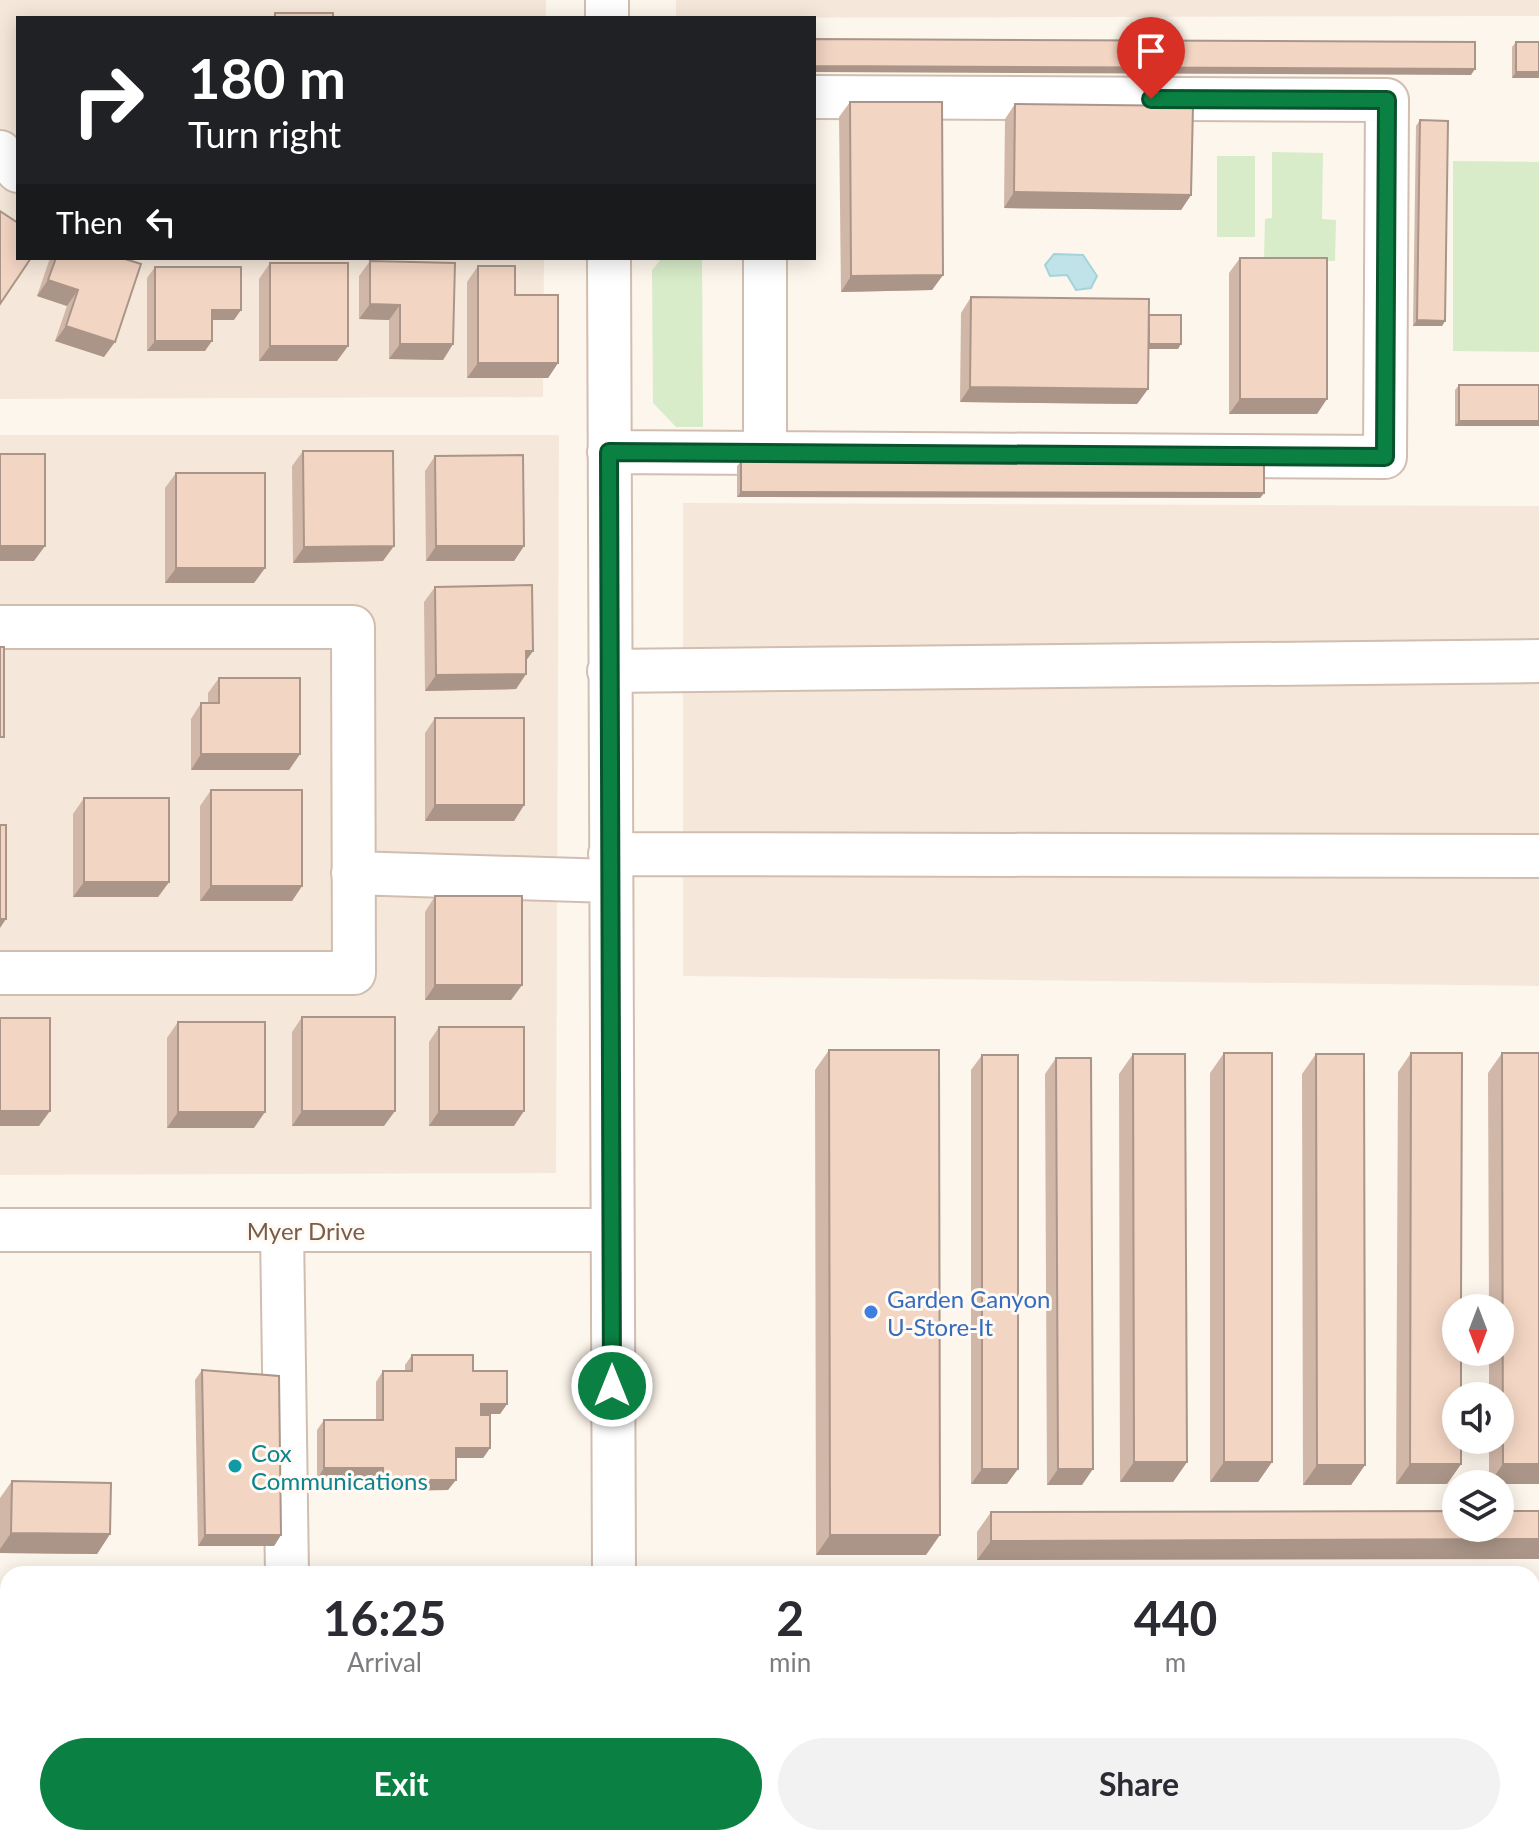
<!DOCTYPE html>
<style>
body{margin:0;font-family:Lato,sans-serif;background:#f2f2f3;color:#2b2b33;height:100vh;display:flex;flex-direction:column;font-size:30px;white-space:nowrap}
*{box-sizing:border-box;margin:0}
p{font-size:26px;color:#7c7c81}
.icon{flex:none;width:44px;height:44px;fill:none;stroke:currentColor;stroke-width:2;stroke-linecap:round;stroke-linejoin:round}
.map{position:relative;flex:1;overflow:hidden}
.details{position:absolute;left:0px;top:1566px;width:1540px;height:280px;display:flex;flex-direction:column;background:#fff;border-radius:24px 24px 0 0;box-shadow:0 4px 20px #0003}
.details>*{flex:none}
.banner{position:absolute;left:16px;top:16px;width:800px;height:244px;border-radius:0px;box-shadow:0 4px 20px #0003;background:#202124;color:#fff;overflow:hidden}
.needle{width:52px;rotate:180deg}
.tools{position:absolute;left:1442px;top:1294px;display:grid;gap:16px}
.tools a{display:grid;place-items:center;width:72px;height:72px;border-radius:50%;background:#fff;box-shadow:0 4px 20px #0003;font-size:40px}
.pin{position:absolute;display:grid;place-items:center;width:68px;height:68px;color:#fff;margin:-82px -34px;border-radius:50% 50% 50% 0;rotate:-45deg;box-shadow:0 0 8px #0007}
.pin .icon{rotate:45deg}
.me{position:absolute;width:88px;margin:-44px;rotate:0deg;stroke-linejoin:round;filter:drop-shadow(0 0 6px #0008)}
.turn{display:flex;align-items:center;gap:28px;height:168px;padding:0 40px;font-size:36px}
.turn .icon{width:104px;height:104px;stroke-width:2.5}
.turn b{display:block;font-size:56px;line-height:68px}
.then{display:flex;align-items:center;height:76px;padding:0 40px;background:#0003;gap:16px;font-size:30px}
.eta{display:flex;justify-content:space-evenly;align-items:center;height:136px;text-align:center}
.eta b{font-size:48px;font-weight:700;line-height:56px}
.cta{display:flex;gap:16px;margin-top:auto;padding:16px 40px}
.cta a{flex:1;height:92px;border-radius:48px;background:#0b8043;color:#fff;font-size:32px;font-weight:700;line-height:92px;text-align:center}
.cta a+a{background:#f2f2f3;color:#2b2b33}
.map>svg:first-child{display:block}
.residential{fill:#f5e8da}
.commercial{fill:#fde8e0}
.green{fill:#d8ecc9}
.sand{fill:#fcefc7}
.water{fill:#bfe3e8;stroke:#a5d3da;stroke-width:2}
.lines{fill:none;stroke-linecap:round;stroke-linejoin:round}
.minor-casing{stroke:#d1beb0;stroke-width:46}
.minor{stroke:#fff;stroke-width:42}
.wall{fill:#d1b7a8}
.shaded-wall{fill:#aa9588}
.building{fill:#f3d5c3;stroke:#aa9588;stroke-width:2}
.route-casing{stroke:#07532c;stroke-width:20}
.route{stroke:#0b8043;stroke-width:14}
.shop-dot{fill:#3f7fe0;stroke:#fffaf3;stroke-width:3}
.culture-dot{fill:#0f9aa8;stroke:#fffaf3;stroke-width:3}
.labels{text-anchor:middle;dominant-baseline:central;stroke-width:6;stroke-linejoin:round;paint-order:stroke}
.street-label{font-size:24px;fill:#7a5c4d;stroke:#fffaf3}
.shop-label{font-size:24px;fill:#366cbe;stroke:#fffaf3;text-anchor:start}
.culture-label{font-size:24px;fill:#0d838f;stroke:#fffaf3;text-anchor:start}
</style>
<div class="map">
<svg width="1539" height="1846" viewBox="0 0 1539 1846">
<rect width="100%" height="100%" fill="#fdf6ec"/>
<path class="residential" d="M0 0H546V18H18V258H544L543 397 0 399Z
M676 0H1539V16L676 18Z
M0 435H559L556 1173 0 1175Z
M683 503 1539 506V986L683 976Z"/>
<path class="commercial" d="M0 1746H8V1838H564V1846H0Z"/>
<path class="green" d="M1272 152 1323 153 1322 219 1336 220 1335 261 1264 260 1265 219 1272 218Z
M1217 156H1255V237H1217Z
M1453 161 1539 162V352L1453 351Z
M662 258H702L703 427H676L653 403 652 270Z"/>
<path class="sand" d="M681 1838H1203V1846H681Z"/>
<path class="water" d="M1054 254 1083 255 1097 276 1091 288 1076 290 1067 275 1050 276 1045 265Z"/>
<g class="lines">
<defs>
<path id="minor" d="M607 0V18
M0 152 18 171
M609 258 614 1574
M609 452 1385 457 1387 100 814 97
M765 453V258
M0 627H353L354 973H0
M609 671 1539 661
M610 854 1539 856
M353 873 610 881
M0 1230H611
M282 1230 287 1574
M1532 1653H1539
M0 1654H8
M1532 1720H1539
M0 1726H8
M0 1787H8
M259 1838V1846
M613 1838V1846
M1266 1846 1539 1843"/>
</defs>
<use href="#minor" class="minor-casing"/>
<use href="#minor" class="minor"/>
</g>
<path class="wall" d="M1516 42 1539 78H1512V47Z
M850 102 943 275 932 290 841 292 839 117Z
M1015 104 1191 195 1181 210 1004 208 1005 119Z
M1420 120 1445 321 1442 326H1413L1416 126Z
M50 258H122L104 357 55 341 67 306 37 296Z
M1240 258 1317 414H1229V273Z
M370 261 453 344 443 360 389 359V320L359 319V276Z
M270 263 348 346 337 361H259V279Z
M478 266 515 295 558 363 548 378H467V282Z
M155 267 234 320H212L205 351H147V278Z
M971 297 1149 315 1178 349H1149L1148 389 1137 404 960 402 961 313Z
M1459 385H1539V426H1455V390Z
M303 451 383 561 293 563 292 466Z
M435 456 524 546 514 561H426L425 471Z
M741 461 1264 493 1260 498 737 497V466Z
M176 473 265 568 254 583H165V488Z
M435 587 533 651 526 661V674L516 689 425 691 424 602Z
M219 678 300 754 289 770H191V719L201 703H208V693Z
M435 718 524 805 514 821H425V733Z
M211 790 302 886 292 901H200V806Z
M84 798 169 882 158 897H73V814Z
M435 896 522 985 511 1000H425V912Z
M302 1017 384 1126H292V1032Z
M178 1022 254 1128H167V1038Z
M439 1027 514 1126H429V1042Z
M829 1050 926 1555H816L815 1070Z
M1224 1053 1272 1462 1258 1482H1210V1073Z
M1411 1053 1461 1464 1447 1484H1396L1398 1072Z
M1502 1053 1539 1484H1489V1440H1500V1396H1489V1352H1500V1308H1489L1488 1073Z
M1133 1054 1187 1462 1173 1482H1120L1119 1074Z
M1316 1054 1365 1465 1351 1485H1303L1302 1074Z
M982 1055 1007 1484H971V1070Z
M1056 1058 1082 1485H1047L1045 1074Z
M412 1355 473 1371 507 1404 500 1414H481L490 1448 483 1458H456L448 1490 375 1491V1479H317V1430L324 1420H376V1382L383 1371H405V1365Z
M202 1370 281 1535 274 1546H198L195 1380Z
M12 1481 110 1534 97 1554 0 1553V1498Z
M1539 1511 977 1560V1532L991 1512Z
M424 1838H524L525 1846H424Z"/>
<path class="shaded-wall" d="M814 66 1475 69 1471 75 814 72Z
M1516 72H1539V78H1512Z
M1014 192 1191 195 1181 210 1004 208Z
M943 275 932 290 841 292 851 276Z
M48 280 78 290 67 306 37 296Z
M370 304 400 305 389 320 359 319Z
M212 310H241L234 320H205Z
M1417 320 1445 321 1442 326H1413Z
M66 326 115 342 104 357 55 341Z
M155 341H212L205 351H147Z
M400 344H453L443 360 389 359Z
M1142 344H1181L1178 349H1138Z
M270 346H348L337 361H259Z
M478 363H558L548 378H467Z
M970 387 1148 389 1137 404 960 402Z
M1240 399H1327L1317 414H1229Z
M1459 421H1539V426H1455Z
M741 492 1264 493 1260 498 737 497Z
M0 546H45L34 561H0Z
M394 546 383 561 293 563 304 547Z
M436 546H524L514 561H426Z
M176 568H265L254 583H165Z
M526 651H533L522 666Z
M526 674 516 689 425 691 436 675Z
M201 754H300L289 770H191Z
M435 805H524L514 821H425Z
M84 882H169L158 897H73Z
M211 886H302L292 901H200Z
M0 919H6L0 928Z
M435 985H522L511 1000H425Z
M0 1111H50L39 1126H0Z
M302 1111H395L384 1126H292Z
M439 1111H524L514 1126H429Z
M178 1112H265L254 1128H167Z
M481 1404H507L500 1414H474Z
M456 1448H490L483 1458H448Z
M1134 1462H1187L1173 1482H1120Z
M1224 1462H1272L1258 1482H1210Z
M1410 1464H1461L1447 1484H1396Z
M1503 1464H1539V1484H1489Z
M1317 1465H1365L1351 1485H1303Z
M324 1468H383L375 1479H317Z
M982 1469H1018L1007 1484H971Z
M1058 1469H1093L1082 1485H1047Z
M383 1480H456L448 1490 375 1491Z
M11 1533 110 1534 97 1554 0 1553V1549Z
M205 1535H281L274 1546H198Z
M830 1535H940L926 1555H816Z
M1539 1539V1559L977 1560 991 1541Z"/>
<path class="building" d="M275 13H333V18H275Z
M814 39 1475 42V69L814 66Z
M1516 42H1539V72H1516Z
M850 102H942L943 275 851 276Z
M1015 104 1193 106 1191 195 1014 192Z
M1420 120 1448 121 1445 321 1417 320Z
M0 211 18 223V258H31L0 304Z
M56 258H122L141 264 115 342 66 326 78 290 48 280Z
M1240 258H1327V399H1240Z
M370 261 455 263 453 344H400V305L370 304Z
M270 263H348V346H270Z
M478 266H515V295H558V363H478Z
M155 267H241V310H212V341H155Z
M971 297 1149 299 1148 389 970 387Z
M1149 315H1181V344H1149Z
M1459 385H1539V421H1459Z
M303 451H393L394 546 304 547Z
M0 454H45V546H0Z
M523 455 524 546H436L435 456Z
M741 461 1264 462V493L741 492Z
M176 473H265V568H176Z
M532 585 533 651H526V674L436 675 435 587Z
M0 647H4V737H0Z
M219 678H300V754H201V703H219Z
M435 718H524V805H435Z
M211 790H302V886H211Z
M84 798H169V882H84Z
M0 825H6V919H0Z
M435 896H522V985H435Z
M302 1017H395V1111H302Z
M0 1018H50V1111H0Z
M178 1022H265V1112H178Z
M439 1027H524V1111H439Z
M829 1050H939L940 1535H830Z
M1224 1053H1272V1462H1224Z
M1411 1053H1462L1461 1308H1456V1352H1461V1396H1456V1440H1461V1464H1410Z
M1502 1053H1539V1464H1503Z
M1133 1054H1185L1187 1462H1134Z
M1316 1054H1364L1365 1465H1317Z
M982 1055H1018V1469H982Z
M1056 1058H1091L1093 1469H1058Z
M412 1355H473V1371H507V1404H481V1415H490V1448H456V1480H383V1468H324V1420H383V1371H412Z
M202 1370 279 1376 281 1535H205Z
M12 1481 111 1483 110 1534 11 1533Z
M1456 1511V1528H1500V1511H1539V1539L991 1541V1512Z
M438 1838H524L525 1846H438Z
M1432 1838H1498V1846H1432Z"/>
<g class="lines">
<defs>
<path id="route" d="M612 1386 609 452 1385 457 1387 100 1151 99"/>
</defs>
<use href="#route" class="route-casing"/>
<use href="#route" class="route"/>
</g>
<circle class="shop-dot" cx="871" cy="1312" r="8"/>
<circle class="culture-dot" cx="235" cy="1466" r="8"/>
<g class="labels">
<g class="street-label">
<text x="306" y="1230">Myer Drive</text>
</g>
<g class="shop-label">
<text x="887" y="1298">Garden Canyon<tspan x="887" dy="28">U-Store-It</tspan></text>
</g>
<g class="culture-label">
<text x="251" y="1452">Cox<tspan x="251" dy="28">Communications</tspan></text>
</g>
</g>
</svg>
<div class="tools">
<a><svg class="needle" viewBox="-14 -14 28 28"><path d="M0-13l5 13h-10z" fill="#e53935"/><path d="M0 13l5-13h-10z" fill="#7c7c81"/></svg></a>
<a><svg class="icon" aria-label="sound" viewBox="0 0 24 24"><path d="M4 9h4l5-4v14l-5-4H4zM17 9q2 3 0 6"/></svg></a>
<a><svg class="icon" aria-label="layers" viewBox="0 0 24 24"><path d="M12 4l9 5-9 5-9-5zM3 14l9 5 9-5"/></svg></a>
</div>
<div class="pin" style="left:1151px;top:99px;background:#d93025"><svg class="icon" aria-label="arrive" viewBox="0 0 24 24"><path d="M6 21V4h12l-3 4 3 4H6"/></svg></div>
<svg class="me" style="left:612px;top:1386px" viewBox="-20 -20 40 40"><circle r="17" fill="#0b8043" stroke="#fff" stroke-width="3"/><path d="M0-11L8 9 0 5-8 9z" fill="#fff"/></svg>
<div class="banner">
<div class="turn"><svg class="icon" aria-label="right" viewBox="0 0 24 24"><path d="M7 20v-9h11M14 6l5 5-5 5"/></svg><div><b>180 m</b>Turn right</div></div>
<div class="then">Then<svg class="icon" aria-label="left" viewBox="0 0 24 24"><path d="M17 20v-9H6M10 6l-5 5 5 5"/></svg></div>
</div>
<section class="details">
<div class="eta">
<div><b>16:25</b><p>Arrival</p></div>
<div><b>2</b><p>min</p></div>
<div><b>440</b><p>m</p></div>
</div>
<div class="cta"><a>Exit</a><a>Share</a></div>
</section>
</div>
